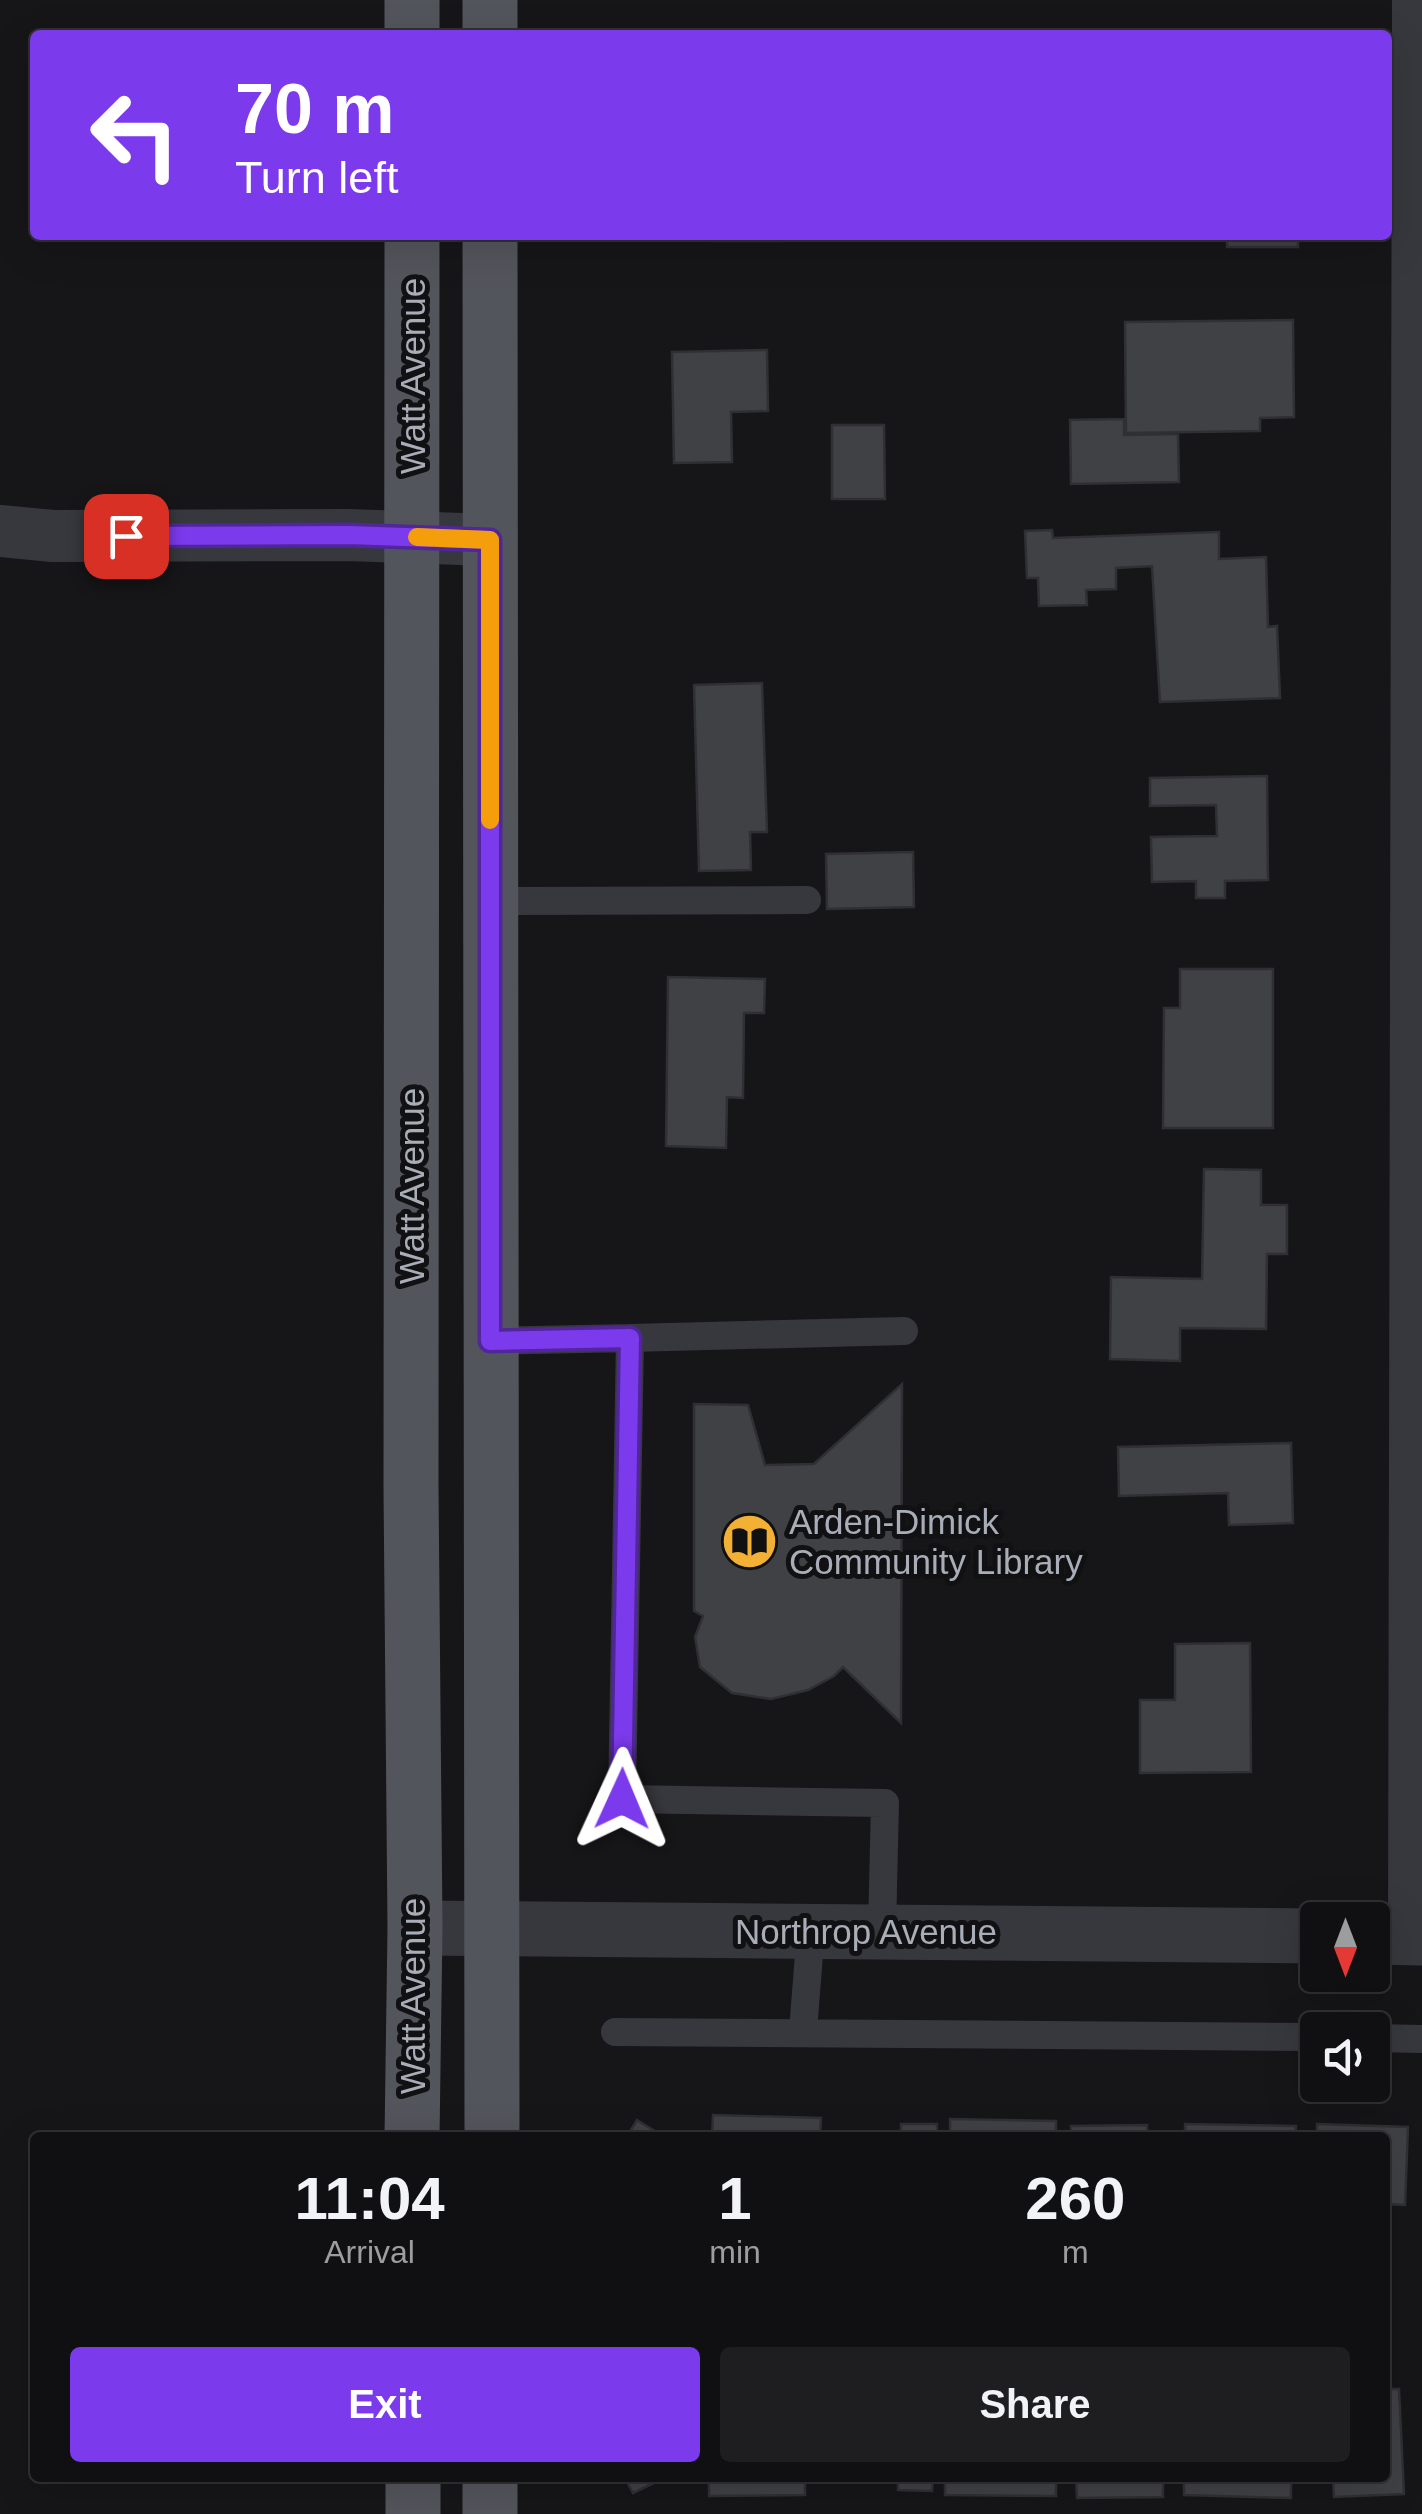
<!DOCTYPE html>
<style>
body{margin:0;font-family:Helvetica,sans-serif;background:#1e1e20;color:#f1f3f6;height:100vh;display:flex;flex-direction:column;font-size:38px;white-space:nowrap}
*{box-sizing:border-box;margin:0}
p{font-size:32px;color:#9c9d9f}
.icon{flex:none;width:55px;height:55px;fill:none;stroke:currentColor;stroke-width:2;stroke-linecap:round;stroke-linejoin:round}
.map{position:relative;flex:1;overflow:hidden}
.side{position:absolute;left:30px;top:2132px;width:1360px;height:350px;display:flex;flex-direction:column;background:#101012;border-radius:10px;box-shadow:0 10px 40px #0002,0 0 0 2px #303032}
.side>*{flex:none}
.guide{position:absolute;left:30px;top:30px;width:1362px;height:210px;border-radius:10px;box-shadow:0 10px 40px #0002,0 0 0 2px #303032;background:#7c3aed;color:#fff;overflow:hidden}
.needle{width:65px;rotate:180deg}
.buttons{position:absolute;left:1300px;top:1902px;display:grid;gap:20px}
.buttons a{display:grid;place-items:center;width:90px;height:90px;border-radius:10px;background:#101012;box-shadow:0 10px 40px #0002,0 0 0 2px #303032;font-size:50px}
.pin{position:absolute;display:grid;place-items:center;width:85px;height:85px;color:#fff;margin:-42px;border-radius:20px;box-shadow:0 5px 15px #0006}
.me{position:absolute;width:110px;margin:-55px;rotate:1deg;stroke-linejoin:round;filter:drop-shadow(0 0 8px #0008)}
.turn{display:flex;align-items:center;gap:35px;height:210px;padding:0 40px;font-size:45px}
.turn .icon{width:130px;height:130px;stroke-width:2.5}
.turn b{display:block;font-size:70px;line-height:85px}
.eta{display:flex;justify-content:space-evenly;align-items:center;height:170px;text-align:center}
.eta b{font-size:60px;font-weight:700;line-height:70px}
.primary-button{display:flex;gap:20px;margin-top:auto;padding:20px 40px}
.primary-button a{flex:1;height:115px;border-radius:10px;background:#7c3aed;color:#fff;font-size:40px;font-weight:700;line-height:115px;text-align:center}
.primary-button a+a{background:#1e1e20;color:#f1f3f6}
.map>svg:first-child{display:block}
.building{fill:#404145;stroke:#303034;stroke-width:2.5}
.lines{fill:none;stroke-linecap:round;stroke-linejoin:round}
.service{stroke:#37383d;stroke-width:28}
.minor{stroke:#37383d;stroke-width:52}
.tertiary{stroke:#37383d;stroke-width:55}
.primary{stroke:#53555c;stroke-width:55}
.route-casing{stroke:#51269a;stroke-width:25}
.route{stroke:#7c3aed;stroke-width:18}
.slow{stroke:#f59e0b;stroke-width:18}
.labels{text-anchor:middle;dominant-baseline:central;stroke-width:10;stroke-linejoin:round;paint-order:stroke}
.street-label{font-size:35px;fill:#a8adb8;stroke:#111113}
.poi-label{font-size:35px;fill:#a8adb8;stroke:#111113;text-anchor:start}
</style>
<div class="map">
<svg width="1422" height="2514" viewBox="0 0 1422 2514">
<rect width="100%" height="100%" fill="#161618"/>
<path class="building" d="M713 235H781V241H713Z
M1227 235H1298V247H1227Z
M1293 320 1294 417 1260 418V431L1126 433 1125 322Z
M767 350 768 411 731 412 732 462 674 463 672 352Z
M1124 419V435L1178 434 1179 482 1071 484 1070 420Z
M832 425H884L885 499H832Z
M1052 530 1053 538 1219 532V559L1266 557 1268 627 1277 626 1280 698 1160 702 1152 566 1116 568V589L1086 590 1087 605 1039 606 1038 578H1027L1025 531Z
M762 683 767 832H750L751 870 699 871 694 685Z
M1267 776 1268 880 1225 881V898H1196V881L1152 882 1151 837 1217 836 1216 805 1150 806V778Z
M913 852 914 907 827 909 826 854Z
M1180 969H1273V1128H1163L1164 1008H1180Z
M668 977 765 979 764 1013H744L743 1098 727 1097 726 1148 666 1146Z
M1204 1169 1261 1170V1205H1287V1254H1267L1266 1329 1180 1328V1361L1110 1359 1111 1277 1202 1279Z
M902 1384 901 1723 843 1667 834 1676 808 1690 771 1699 732 1693 700 1667 695 1637 703 1616 694 1611V1404L748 1405 765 1465 814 1464Z
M1291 1443 1293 1523 1229 1525 1228 1493 1119 1496 1118 1447Z
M1250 1643 1251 1772 1140 1773V1700H1175V1644Z
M713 2115 821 2118 820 2138H712Z
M950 2119 1056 2121V2138H950Z
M637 2120 666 2138H626Z
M901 2124H937V2138H901Z
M1185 2124 1296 2126 1295 2138H1185Z
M1317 2124 1408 2127 1405 2205 1385 2204V2138H1317Z
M1147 2125V2138H1071V2126Z
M1385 2389H1399L1404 2494 1334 2497 1333 2478H1385Z
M625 2478H664L633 2493Z
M709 2478H805V2495L709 2496Z
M898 2478H933L932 2491 898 2490Z
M945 2478H1056V2496L945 2495Z
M1076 2478H1163V2497L1077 2498Z
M1184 2478H1291V2498L1184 2495Z"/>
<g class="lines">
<path class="service" d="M490 901 807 900
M630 1338 904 1331
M490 1341 630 1338 622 1799 885 1803 882 1930
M803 2031 811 1929
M615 2032 1318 2037
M1372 2038 1422 2039"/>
<path class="minor" d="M0 531 53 536 348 535 490 540
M1414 1938 1418 0"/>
<path class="tertiary" d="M415 1928C716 1931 1016 1932 1318 1936
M1372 1937 1422 1938"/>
<path class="primary" d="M490 0V35
M412 35V0
M490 235 492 2138
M412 2138 415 1928 411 1488 412 235
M413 2478V2514
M490 2514V2478"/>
</g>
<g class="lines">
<defs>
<path id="route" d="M126 536 348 535 490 540V1341L630 1338 622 1799"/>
</defs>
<use href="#route" class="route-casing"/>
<use href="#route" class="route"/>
<path class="slow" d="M417 537 490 540V820"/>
</g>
<defs>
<symbol id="library-disc" viewBox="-11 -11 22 22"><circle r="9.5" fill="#f2b134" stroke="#111113"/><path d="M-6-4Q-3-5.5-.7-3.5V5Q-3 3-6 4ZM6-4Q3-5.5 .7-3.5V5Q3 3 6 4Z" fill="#111"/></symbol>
</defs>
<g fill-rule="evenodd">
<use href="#library-disc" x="718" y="1510" width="63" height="63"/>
</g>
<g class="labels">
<g class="street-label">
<text transform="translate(412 376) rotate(-90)">Watt Avenue</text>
<text transform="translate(411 1186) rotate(-90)">Watt Avenue</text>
<text x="866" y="1931">Northrop Avenue</text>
<text transform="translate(412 1996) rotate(-90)">Watt Avenue</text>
</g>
<g class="poi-label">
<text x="789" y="1521">Arden-Dimick<tspan x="789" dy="40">Community Library</tspan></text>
</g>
</g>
</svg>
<div class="buttons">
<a><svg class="needle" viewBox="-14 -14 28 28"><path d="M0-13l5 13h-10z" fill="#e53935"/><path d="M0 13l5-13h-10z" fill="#9c9d9f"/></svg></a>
<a><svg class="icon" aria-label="sound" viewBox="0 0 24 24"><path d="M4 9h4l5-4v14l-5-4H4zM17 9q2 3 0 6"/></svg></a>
</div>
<div class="pin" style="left:126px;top:536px;background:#d93025"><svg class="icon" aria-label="arrive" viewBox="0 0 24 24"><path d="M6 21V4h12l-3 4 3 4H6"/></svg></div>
<svg class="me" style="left:622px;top:1799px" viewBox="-20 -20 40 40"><path d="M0-17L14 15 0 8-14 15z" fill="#7c3aed" stroke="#fff" stroke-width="4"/></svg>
<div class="guide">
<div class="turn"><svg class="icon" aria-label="left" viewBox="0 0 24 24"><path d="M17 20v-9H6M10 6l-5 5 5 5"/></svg><div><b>70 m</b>Turn left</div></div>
</div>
<section class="side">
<div class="eta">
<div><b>11:04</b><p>Arrival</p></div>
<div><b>1</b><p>min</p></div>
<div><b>260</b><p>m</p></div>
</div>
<div class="primary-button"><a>Exit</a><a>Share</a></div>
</section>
</div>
